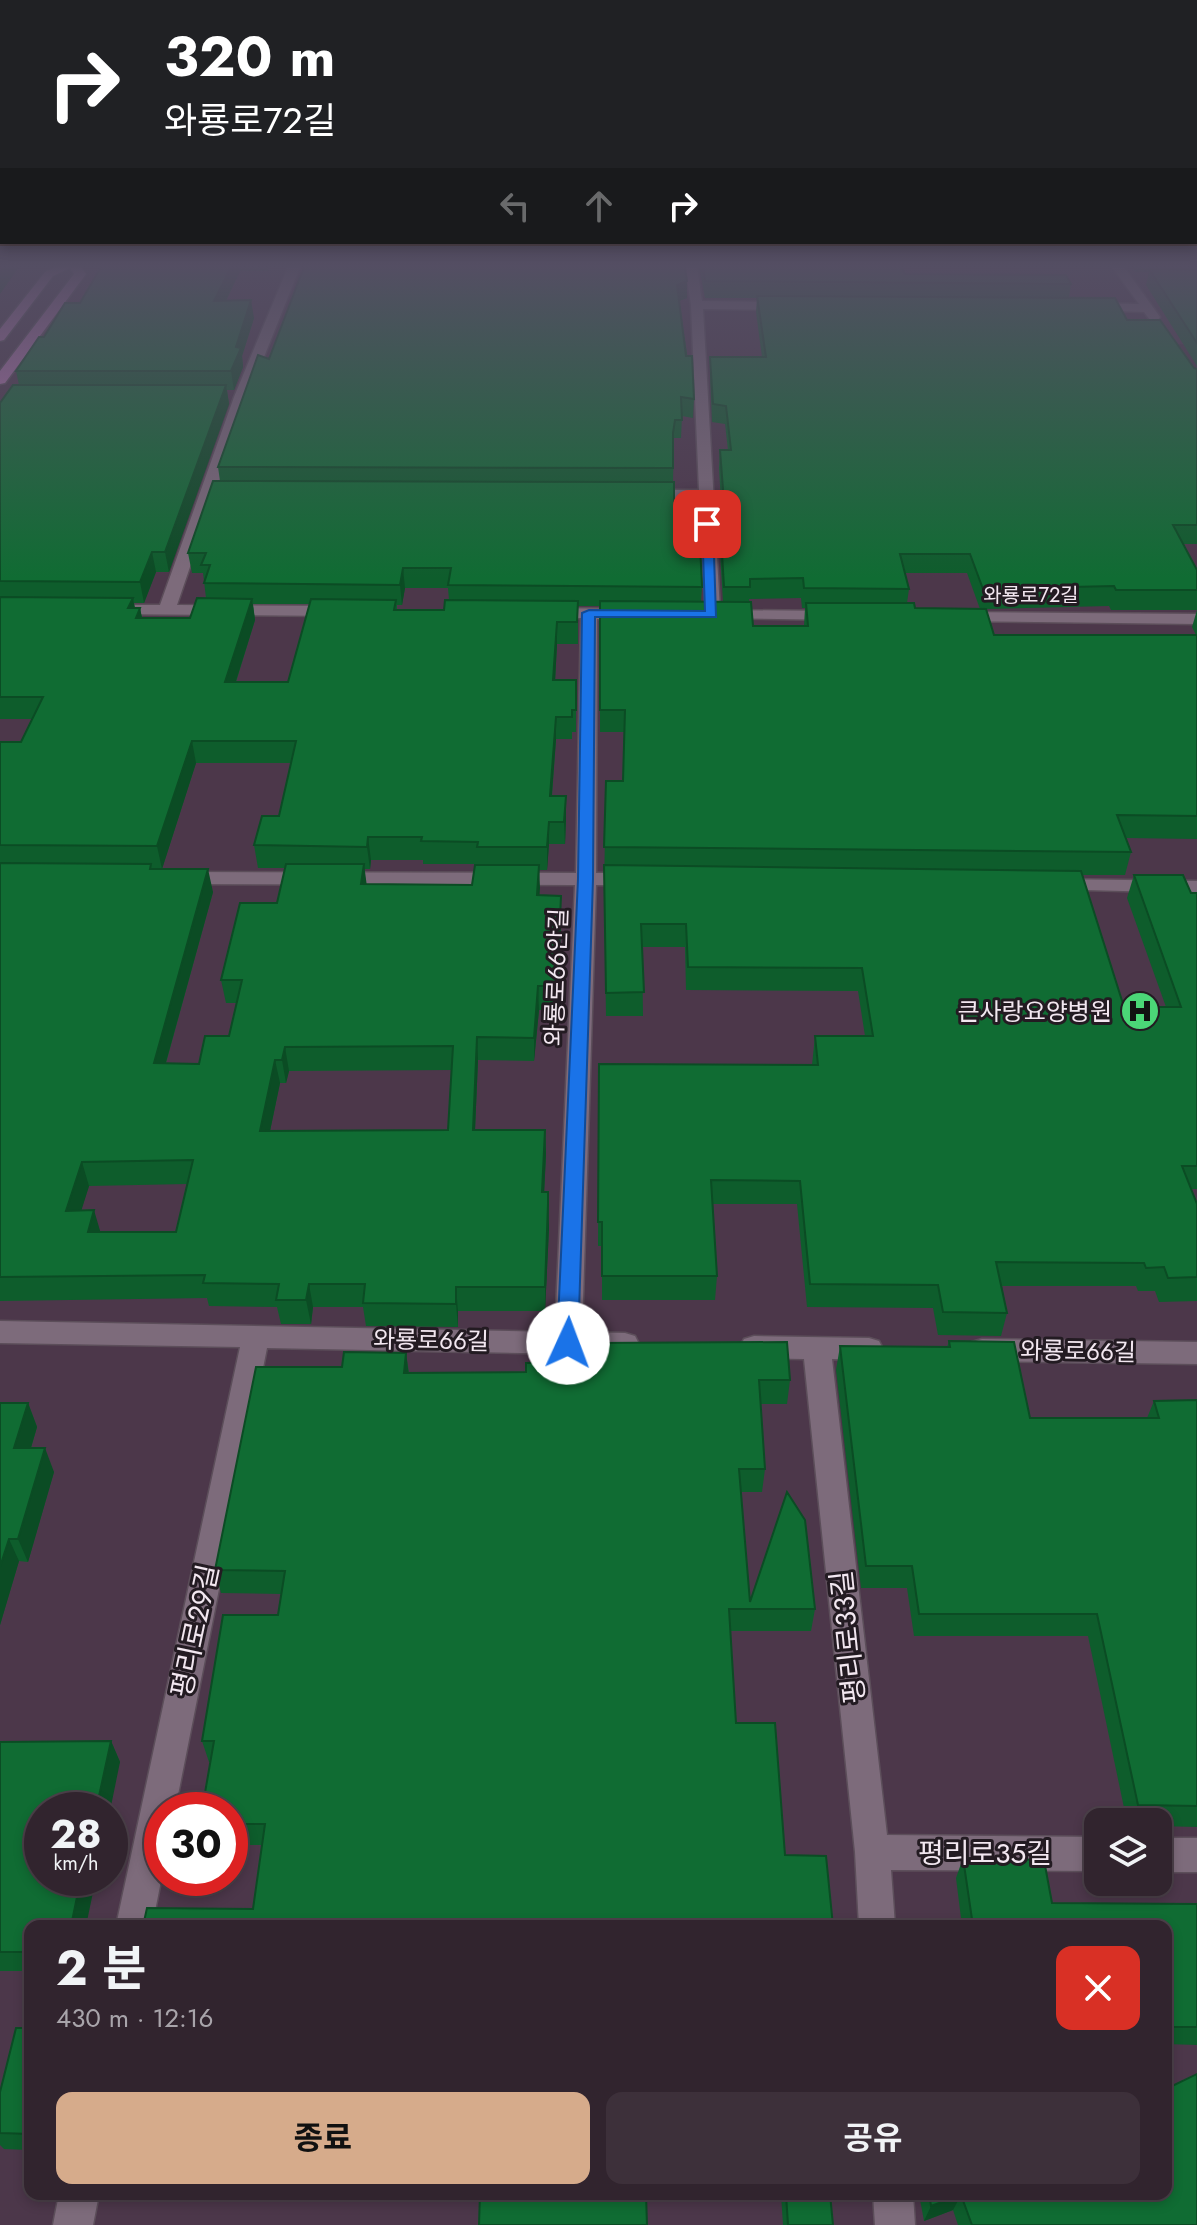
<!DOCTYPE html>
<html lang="ko">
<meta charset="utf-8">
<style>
body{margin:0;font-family:Jost,"Noto Sans KR",sans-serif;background:#3d303a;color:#f1f3f6;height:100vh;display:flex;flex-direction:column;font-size:30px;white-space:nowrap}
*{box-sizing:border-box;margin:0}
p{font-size:26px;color:#a8a4aa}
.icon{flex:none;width:44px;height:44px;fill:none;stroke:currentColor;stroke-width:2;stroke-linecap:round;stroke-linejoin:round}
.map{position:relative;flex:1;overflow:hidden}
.drawer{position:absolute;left:24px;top:1920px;width:1148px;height:280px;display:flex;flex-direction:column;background:#31242e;border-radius:16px;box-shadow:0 4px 12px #0003,0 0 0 2px #4c414a}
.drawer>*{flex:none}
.hud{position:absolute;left:0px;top:0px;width:1198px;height:244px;box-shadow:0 4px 12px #0003,0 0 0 2px #4c414a;background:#202124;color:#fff;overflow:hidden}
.buttons{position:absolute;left:1084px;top:1808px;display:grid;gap:16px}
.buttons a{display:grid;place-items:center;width:88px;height:88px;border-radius:16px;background:#31242e;box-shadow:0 4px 12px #0003,0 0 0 2px #4c414a;font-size:40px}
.speed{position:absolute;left:24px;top:1792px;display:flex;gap:16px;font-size:40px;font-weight:700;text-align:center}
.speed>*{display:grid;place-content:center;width:104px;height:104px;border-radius:50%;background:#31242e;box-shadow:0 4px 12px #0003,0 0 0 2px #4c414a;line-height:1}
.speed small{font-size:20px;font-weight:400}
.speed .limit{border:12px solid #d22;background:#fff;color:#111}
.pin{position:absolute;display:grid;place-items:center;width:68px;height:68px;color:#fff;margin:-34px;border-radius:16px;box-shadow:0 4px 12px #0006}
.me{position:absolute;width:88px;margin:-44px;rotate:2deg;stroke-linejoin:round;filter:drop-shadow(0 0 6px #0008)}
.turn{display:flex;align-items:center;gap:28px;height:168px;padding:0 32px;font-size:36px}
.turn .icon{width:104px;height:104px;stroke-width:2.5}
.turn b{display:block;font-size:56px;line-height:68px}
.lanes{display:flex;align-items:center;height:76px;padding:0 32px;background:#0003;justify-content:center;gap:40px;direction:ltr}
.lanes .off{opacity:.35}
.round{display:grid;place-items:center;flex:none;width:84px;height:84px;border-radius:16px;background:#3d303a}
.headline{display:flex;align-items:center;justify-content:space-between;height:136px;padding:0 32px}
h1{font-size:48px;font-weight:700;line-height:60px}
.button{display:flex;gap:16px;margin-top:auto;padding:16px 32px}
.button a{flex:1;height:92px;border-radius:16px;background:#d6ab8b;color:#111;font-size:32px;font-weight:700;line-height:92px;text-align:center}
.button a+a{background:#3d303a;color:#f1f3f6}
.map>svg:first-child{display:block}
.built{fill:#4c374a;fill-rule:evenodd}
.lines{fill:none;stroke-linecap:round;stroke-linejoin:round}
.minor-casing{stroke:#5c4e5a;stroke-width:3}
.major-casing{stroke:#5c4e5a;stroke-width:3}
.minor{fill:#7d6b7b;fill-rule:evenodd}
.major{fill:#b976b3;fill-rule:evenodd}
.wall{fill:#0e5d2c;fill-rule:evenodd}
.shaded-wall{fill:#0b4c24}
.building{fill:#106c33;stroke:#0b4c24;stroke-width:2;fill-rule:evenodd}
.route{fill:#1a73e8;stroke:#114b97;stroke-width:2}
.labels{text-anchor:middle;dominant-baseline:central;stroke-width:6;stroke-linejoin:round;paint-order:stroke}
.far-street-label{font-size:20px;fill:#f2e7f0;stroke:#231b22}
.street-label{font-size:24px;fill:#f2e7f0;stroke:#231b22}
.poi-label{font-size:24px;fill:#f2e7f0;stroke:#231b22;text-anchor:end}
.near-street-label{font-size:28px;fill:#f2e7f0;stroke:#231b22}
</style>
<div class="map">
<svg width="1197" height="2225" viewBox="0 0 1197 2225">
<rect width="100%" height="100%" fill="#41303e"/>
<path class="built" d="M0 267H1197V344L1131 345 1197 452V2225H0ZM42 1810H110V1878H42ZM162 1810H230V1878H162ZM1098 1822H1158V1882H1098ZM30 1926H1166V2194H30Z"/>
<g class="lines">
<defs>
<path id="minor" d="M288 267H300L248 397 177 605 339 606 347 611 339 616 101 614 99 610 107 605H160L234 397Z
M685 267H697L702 301 786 302 792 306 786 310 703 309 720 610 835 611 843 616 841 620 706 618 699 498H642L635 494 642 490H699L691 305Z
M1112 267H1124L1160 317 1158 320H1150L1144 312 1083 310 1081 307 1087 303 1139 304Z
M547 608 631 609 639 614 631 619H597L596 873H635L645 879 635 885H596L582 1332 625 1333 635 1336 639 1344 635 1352 625 1355 267 1348 175 1810H162V1876L152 1926H116L240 1347 0 1343V1321L555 1332 575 885 179 884 169 878 179 872 576 873 581 618 541 617 539 613Z
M955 612 1197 614V624L949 621 947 617 949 613Z
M1055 879 1197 881V893L1048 889 1045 885 1048 881Z
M754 1336 869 1338 879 1341 883 1349 879 1357 869 1360 832 1359 887 1835 1098 1837V1871L891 1870 895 1926H859L855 1852 804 1359 754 1358 744 1355 740 1347 744 1339Z
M982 1339 1197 1342V1364L982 1361 972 1358 968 1350 972 1342Z
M1158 1838H1197V1872H1158Z
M59 2194H99L93 2225H53Z
M873 2194H913L915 2225H875Z"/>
<path id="major" d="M55 267H81L86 274 5 383 0 384V371L74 274 70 268 53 276 4 340 0 341V329L45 272Z"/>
</defs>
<use href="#minor" class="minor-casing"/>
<use href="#major" class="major-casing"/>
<use href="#minor" class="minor"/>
<use href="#major" class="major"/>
</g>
<path class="wall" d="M101 267H269L268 271H240L226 301 254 318 242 356 243 367 234 390H227L229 404 169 572H156L144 603H134L135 608H140L142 618H190L206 598 203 573H192L188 553 220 481 218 467 269 359 687 281V298L679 301 694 399 693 418 682 416 681 438H674L673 482 674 501 702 587 701 602H723L718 521 719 502H721L719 468 720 450H728L725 424 712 422 710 374V357H762L756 312 757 298H705L699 267H901L905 274 1071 284 1069 298 1127 320 1194 368 1197 369V544H1183L1197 570V839L1126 838 1131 852 1125 875H1082L1124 1007H1166L1127 898 1134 875 1191 893H1197V1189H1191L1197 1204V1301L1159 1302 1155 1291H1138L1136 1286H1002L1007 1313 1001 1336 938 1335 933 1308 807 1307 797 1204H713L717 1276 715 1300H602V1246H598L599 1064 812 1065 815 1036H865L858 991 686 990 685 947H642L643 1016H606L604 888 606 781H623L624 732H600V606H578V644H557L555 680H576V732H572V739H556L552 796 566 819 565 844H549L547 870H539V895L561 919 558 1010H539L534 1061 478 1060 475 1130H545L546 1154 544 1192 549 1228 545 1311H458V1327L366 1326 363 1307H313L311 1324H281L277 1307 209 1306 207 1298 0 1301V742H21L32 719H0V403L19 385 16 371 44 337 80 303ZM905 573H967L980 609 915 608 907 603 909 589ZM405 588H448L449 600 444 610H397V605H402ZM801 598 802 608H805L804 626H753L749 599ZM253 604H310L288 682H236L255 620ZM1109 606 1111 610H1197L1192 627 1196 635H994L986 609ZM196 763H291L279 816 254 845 258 868H285L277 903 221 980 226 1003H237L229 1036 199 1064 166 1063 213 892 162 869ZM371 860H423V864H478L472 885 366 884 364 869H370ZM452 1070 448 1130 270 1131 280 1083H286L289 1071ZM187 1184 176 1232H101L81 1210 89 1186Z
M1132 267H1197V366L1146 285 1149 272H1136Z
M949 1341 1030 1418H1147L1154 1401 1197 1400V1827L1158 1826V1822H1127L1088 1636H914L907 1588H861L836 1370 840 1346 947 1347Z
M406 1353 409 1373 790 1380 787 1404H760L765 1469 762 1492H741L750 1602 815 1609 811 1631H730L253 1909 262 1845H230V1810L211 1762H209L202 1741 278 1615 282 1594 221 1593 215 1570 342 1367Z
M0 1403H28L37 1427 31 1448 54 1472 28 1562 19 1561 0 1625Z
M111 1741 120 1762 30 1926V1971H0V1742Z
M963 1858 1052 1903 1197 1904V2045L1166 2044V1926H962L956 1878Z
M30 2004V2150L4 2149 0 2145V2092L24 2028Z
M373 2194H646L480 2195Z
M781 2194H830L833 2225H783Z
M919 2194H1166L1197 2225H958L953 2210 924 2221Z"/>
<path class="shaded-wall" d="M3 267H19L0 294V271Z
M231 267H240V271L217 319 214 301Z
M687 281V298L676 302 677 285Z
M251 300 254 318 242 356 243 367 234 390 231 371 236 347Z
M226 385 229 404 169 572 165 552Z
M152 552 156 572 144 603 140 582Z
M403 568 405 588 402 605 400 585Z
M133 598 136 616 140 608 144 629 128 608Z
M252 599 255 620 229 703 225 682Z
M557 622V644L554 701 553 680Z
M556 717V739L550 818V796Z
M192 741 196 763 162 869 157 846Z
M566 796V819L565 844 564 822Z
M549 822V844L547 870V847Z
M368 837 371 860 370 869 367 847Z
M364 864 367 887 361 884Z
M539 865 540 888 538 918 537 895Z
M208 869 213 892 159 1087 154 1063Z
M561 896V919L558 1010 557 986Z
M538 986 539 1010 534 1061V1038Z
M477 1037 478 1060 474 1153 473 1130Z
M285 1047 289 1071 286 1083 282 1060Z
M275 1060 280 1083 265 1155 260 1131Z
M545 1130 546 1154 543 1216 542 1192Z
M82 1162 89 1186 74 1234 66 1211Z
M548 1192 549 1228 545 1311V1287Z
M94 1210 101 1234 88 1232Z
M309 1284 313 1307 311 1324 306 1300Z
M456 1287 458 1311V1327L456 1304Z
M406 1353 409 1377 404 1373Z
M28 1403 37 1427 24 1471 14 1448Z
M45 1448 54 1472 28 1562 18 1539Z
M9 1539 19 1561 0 1625V1567Z
M111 1741 120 1762 110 1811 96 1810Z
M81 1878H96L86 1926H71Z
M961 2195 953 2210 924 2221 931 2206Z"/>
<path class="building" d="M101 267H231L214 301 251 300 236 347 241 348 231 371H16L39 337H44L65 303H80Z
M304 267H685L687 281 677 285 686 356H692L694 399 681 397 682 420H675L673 433V468L218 467 258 355 269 359Z
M703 267H901L905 274 1066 275 1071 284 705 281Z
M1149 269 1197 270V343Z
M757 296 1115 298 1127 320H1160L1194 368 1197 369V525H1173L1197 570V590H1116L1114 586 983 589 970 554H900L909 589 804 588 803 578 750 579V587H724L719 502H724L720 450H731L726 406 713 404 710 357H766Z
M13 385H226L165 552H152L140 582 0 581V403Z
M213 481 674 482V501L698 502 702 587 448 585 451 568H403L400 585 204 583 210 565H201L206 553H188Z
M0 597 133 598 128 608H140L136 618H190L197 598 252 599 225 682H288L311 599 396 600 394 610H444L445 600 578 601 577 622H557L553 680H576V710H572V717H556L550 796H566L564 822H549L547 847H477L478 842 421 841 422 837H368L367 847 254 845 262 816H279L296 741H192L157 846 0 845V742H21L43 697H0Z
M600 601 751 602 753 626H808L806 603H914L915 608 986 609 994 635H1197V816L1117 815 1131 852 604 847 606 781H623L625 710H600Z
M0 863 151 864 150 869H208L154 1063 199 1064 205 1036H229L242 980H221L240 903H277L286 864H364L361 884 472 885 475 865H539L537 895 561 896 557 986H538L534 1038 477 1037 473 1130H545L542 1192H548V1204L545 1287H456V1304L363 1303 365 1284H309L306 1300H276L279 1284 203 1283 205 1275 0 1277ZM453 1046 448 1130 260 1131 275 1060H282L285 1047ZM193 1160 176 1232H88L94 1210 66 1211 82 1162Z
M604 865 1081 871 1124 1007H1181L1134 875H1183L1191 893H1197V1166H1182L1197 1204V1277L1168 1278 1164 1267 1146 1268 1144 1263 996 1262 1007 1313 943 1312 938 1285 810 1284 800 1181 711 1180 717 1276H602V1222H598L599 1064 818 1065 815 1036H873L862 968 688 967 686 924H641L644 992 606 993Z
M949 1341 1014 1342 1030 1418H1159L1154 1401 1197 1400V1806L1138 1805 1097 1614H919L912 1566H866L840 1346 950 1347Z
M787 1342 790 1380H759L765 1469H739L750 1602 787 1492 805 1520 815 1609H729L736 1723H775L785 1855 826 1856 833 1926H143L147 1908 253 1909 265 1824H230V1810H202L214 1741H202L223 1615H278L285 1571 215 1570 256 1367H342L344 1352 406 1353 404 1373 526 1372V1363L594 1362 595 1343Z
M0 1403H28L14 1448H45L18 1539H9L0 1567Z
M111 1741 96 1810H42V1878H81L71 1926H30V1952H0V1742Z
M963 1858 1044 1860 1052 1903 1197 1904V2027H1166V1926H973Z
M30 2004V2134L0 2133V2092L16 2028H24Z
M1197 2074V2225H972L961 2195 931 2206 929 2194H1166V2089Z
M480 2194H646L647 2225H479Z
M786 2194H830L833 2225H788Z"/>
<linearGradient id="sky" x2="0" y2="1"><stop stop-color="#241a22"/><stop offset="0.46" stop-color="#544e63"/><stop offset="1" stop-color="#544e63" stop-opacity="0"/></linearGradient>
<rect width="1197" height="578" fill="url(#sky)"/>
<path class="route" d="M707 521 713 524 716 617H595L593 879 578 1343 575 1349 568 1351 560 1349 557 1343 578 879 582 613 589 610 705 611 702 524Z"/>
<defs>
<symbol id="hospital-disc" viewBox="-11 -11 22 22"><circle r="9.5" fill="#4bd677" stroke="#231b22"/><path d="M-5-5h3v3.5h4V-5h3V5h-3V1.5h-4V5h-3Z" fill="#111"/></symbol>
</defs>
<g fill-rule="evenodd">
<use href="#hospital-disc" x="1118" y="989" width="44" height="44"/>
</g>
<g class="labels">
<g class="far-street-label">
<text x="1031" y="595">와룡로72길</text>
</g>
<g class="street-label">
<text transform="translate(556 977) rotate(-88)">와룡로66안길</text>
<text transform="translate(431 1340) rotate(1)">와룡로66길</text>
<text transform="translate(1078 1351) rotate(1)">와룡로66길</text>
</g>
<g class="poi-label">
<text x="1112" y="1011">큰사랑요양병원</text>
</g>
<g class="near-street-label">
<text transform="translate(195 1631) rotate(-78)">평리로29길</text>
<text transform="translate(848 1637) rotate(-96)">평리로33길</text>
<text x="985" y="1853">평리로35길</text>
</g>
</g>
</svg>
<div class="buttons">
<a><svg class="icon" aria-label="layers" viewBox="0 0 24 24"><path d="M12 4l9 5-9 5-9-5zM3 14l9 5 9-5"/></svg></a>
</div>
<div class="speed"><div>28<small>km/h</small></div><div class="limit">30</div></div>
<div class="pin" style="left:707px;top:524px;background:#d93025"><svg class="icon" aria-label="arrive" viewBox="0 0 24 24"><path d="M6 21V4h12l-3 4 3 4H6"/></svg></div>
<svg class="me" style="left:568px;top:1343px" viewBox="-20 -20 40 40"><circle r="19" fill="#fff"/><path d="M0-13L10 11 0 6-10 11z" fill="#1a73e8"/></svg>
<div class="hud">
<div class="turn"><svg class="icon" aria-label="right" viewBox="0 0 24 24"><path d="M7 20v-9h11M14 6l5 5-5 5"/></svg><div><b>320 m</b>와룡로72길</div></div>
<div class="lanes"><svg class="icon off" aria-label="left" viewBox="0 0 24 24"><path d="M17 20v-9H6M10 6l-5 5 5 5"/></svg><svg class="icon off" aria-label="ahead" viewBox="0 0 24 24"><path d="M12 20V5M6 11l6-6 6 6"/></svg><svg class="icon" aria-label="right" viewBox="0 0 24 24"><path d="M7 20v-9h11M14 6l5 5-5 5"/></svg></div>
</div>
<section class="drawer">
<div class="headline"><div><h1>2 분</h1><p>430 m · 12:16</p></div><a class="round" style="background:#d93025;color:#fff"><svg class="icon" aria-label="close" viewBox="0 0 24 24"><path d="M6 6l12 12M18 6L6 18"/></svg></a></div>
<div class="button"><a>종료</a><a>공유</a></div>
</section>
</div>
